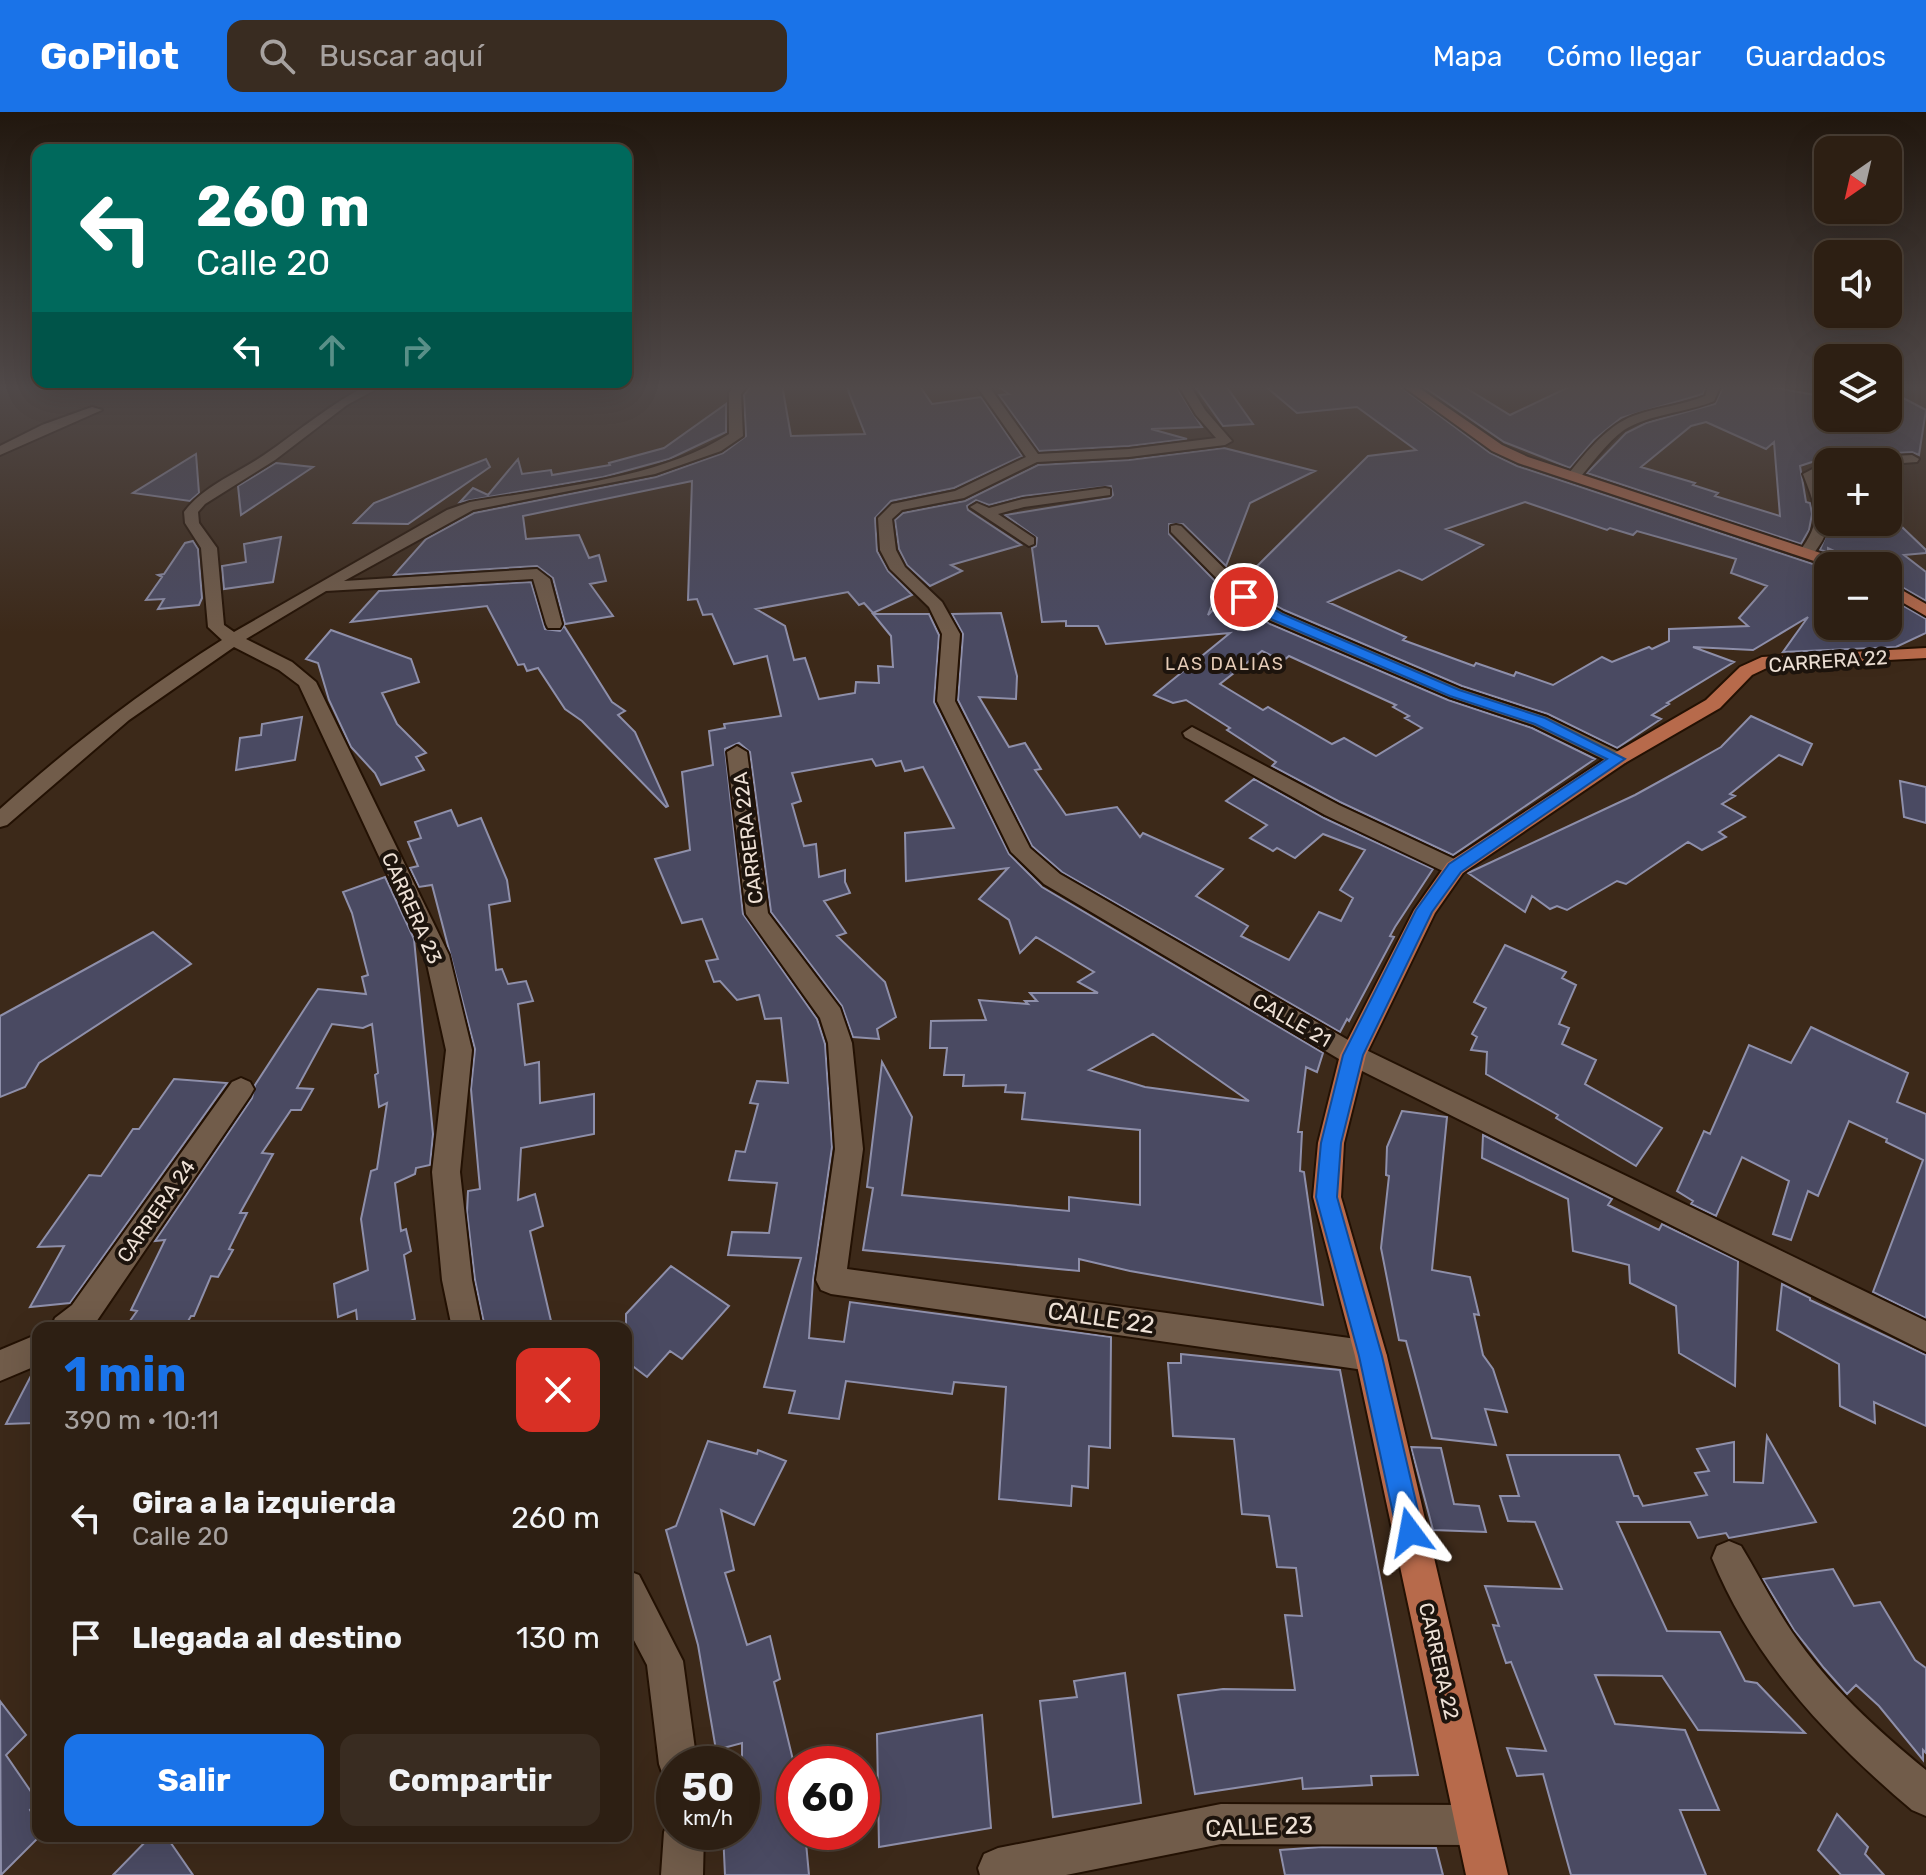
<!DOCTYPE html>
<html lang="es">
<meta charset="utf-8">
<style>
body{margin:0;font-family:Rubik,sans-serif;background:#392c21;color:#f1f3f6;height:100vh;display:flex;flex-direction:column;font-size:30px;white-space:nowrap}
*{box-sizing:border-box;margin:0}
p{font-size:26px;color:#a7a2a0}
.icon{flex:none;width:44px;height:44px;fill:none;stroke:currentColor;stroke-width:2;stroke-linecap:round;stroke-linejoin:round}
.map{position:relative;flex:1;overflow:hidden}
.details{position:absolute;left:32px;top:1210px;width:600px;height:520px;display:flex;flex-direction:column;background:#2d1f13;border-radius:16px;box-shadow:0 8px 32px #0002,0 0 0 2px #483d33}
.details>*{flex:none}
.hud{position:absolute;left:32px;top:32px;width:600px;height:244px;border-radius:16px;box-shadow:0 8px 32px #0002,0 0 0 2px #483d33;background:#00695c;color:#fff;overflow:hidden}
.needle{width:52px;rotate:214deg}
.fabs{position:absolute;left:1814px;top:24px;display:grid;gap:16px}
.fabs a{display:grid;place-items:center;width:88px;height:88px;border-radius:16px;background:#2d1f13;box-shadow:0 8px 32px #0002,0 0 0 2px #483d33;font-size:40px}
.speed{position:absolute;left:656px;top:1634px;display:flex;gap:16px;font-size:40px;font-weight:700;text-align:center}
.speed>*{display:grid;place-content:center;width:104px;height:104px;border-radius:50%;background:#2d1f13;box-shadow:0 8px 32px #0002,0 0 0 2px #483d33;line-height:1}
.speed small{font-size:20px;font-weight:400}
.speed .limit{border:12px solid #d22;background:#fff;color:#111}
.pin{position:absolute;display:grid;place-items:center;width:68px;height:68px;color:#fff;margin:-34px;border:4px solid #fff;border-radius:50%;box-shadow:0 2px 8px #0007}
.me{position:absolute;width:88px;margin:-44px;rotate:347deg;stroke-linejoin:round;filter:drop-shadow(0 0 6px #0008)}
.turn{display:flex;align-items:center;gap:28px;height:168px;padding:0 32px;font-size:36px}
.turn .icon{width:104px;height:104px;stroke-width:2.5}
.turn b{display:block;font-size:56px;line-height:68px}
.lanes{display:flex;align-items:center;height:76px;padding:0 32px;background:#0003;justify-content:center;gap:40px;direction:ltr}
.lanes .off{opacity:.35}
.round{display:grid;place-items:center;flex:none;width:84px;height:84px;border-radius:16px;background:#392c21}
.overview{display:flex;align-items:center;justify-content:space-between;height:136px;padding:0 32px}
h1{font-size:48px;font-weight:700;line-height:60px;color:#1a73e8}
.primary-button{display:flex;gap:16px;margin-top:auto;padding:16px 32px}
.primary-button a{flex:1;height:92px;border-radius:16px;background:#1a73e8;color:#fff;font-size:32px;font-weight:700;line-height:92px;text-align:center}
.primary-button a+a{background:#392c21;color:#f1f3f6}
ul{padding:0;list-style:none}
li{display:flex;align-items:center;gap:24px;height:120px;padding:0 32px}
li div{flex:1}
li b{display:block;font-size:30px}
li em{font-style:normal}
header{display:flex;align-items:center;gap:48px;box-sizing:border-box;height:112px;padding:0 40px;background:#1a73e8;color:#fff}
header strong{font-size:38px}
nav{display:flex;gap:44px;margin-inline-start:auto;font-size:28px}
.search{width:560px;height:72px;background:#392c21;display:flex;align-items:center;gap:20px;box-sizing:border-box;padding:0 28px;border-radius:16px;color:#a7a2a0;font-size:30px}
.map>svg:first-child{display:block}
.building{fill:#4a4a62;stroke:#8e8faa;stroke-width:2;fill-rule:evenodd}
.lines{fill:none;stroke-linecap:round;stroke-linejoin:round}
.minor-casing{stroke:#231103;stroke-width:4}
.major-casing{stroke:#231103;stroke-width:4}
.minor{fill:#715c4a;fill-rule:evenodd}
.major{fill:#b76a4b;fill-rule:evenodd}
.route{fill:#1a73e8;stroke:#114b97;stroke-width:2}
.labels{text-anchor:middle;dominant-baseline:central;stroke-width:8;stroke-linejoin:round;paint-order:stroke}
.far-neighbourhood-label{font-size:18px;letter-spacing:2px;fill:#e5cbb7;stroke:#1d140d}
.street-label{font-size:20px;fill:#eee1d6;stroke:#1d140d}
.near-street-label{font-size:24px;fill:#eee1d6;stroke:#1d140d}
</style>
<header>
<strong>GoPilot</strong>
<div class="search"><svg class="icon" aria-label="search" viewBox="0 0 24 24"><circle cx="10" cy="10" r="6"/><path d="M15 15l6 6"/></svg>Buscar aquí</div>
<nav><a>Mapa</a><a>Cómo llegar</a><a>Guardados</a></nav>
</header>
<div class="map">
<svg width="1926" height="1763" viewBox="0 0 1926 1763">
<rect width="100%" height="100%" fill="#3c2919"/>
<path class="building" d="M752 273H782L791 324 865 322 846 273H919L932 292 981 285 1022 344 954 376 891 389 875 406 877 439 888 459 912 483 873 501 864 491 859 493 848 480 756 497 785 514 794 548 805 546 819 587 855 581 856 570 879 571 878 554 893 555 891 524 873 502H929L939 523 934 590 1009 742 1042 775 1323 941 1317 960 1306 955 1298 1020H1302L1300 1059 1304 1060 1323 1193 1130 1159 1079 1147V1159L863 1138 873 1076 867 1075 882 950 912 1005 902 1083 1069 1099V1085L1140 1093V1018L1022 1007 1025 981 1005 980 1006 973 963 974 964 963H944L947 936H930L931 909 986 908 979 888 1028 892 1025 889H1037L1030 881H1098L1078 870 1094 860 1036 825 1020 841 1009 808 979 787 1008 756 906 769 905 721 954 716 923 655 905 659 901 649 876 654 872 647 792 661 801 689 792 692 804 734 816 732 819 765 845 758V770L850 781 824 789 846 821 837 824 885 870 896 905 877 917 879 927 853 925 842 894 771 800 750 640 739 631 725 637 743 802 817 907 825 932 832 1035 813 1168 809 1226 844 1230 850 1190 1111 1225 1110 1336 1089 1334 1088 1376 1072 1374 1071 1394 999 1387 1006 1275 954 1270 952 1282 846 1269 839 1307 789 1301 795 1279 764 1275 801 1146 728 1143 732 1120 769 1121 777 1071 729 1068 736 1039 745 1040 758 992 750 991 757 969 788 971 781 906 765 907 759 883 737 888 720 869 714 870 706 849 718 847 702 807 682 811 655 747 690 738 682 660 713 653 709 619 725 616 724 612 781 604 767 544 734 552 712 502 703 503 697 487 688 488 692 369 523 404 526 427 579 423 589 446 599 443 606 469 590 472 613 504 565 512 553 466 537 454 394 463 426 427 474 401 656 365 723 341 746 324 744 283ZM1153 922 1249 989 1145 975 1089 958Z
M996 273H1175L1202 315 1151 317 1187 327 1129 334 1039 339 999 283 1009 282Z
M1194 273 1226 274 1253 312 1223 314Z
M1264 273H1398L1490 341 1517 354 1828 457V514H1888V485L1926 507V521L1896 535 1783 540 1808 505 1753 538 1693 535 1734 550 1667 591 1669 592 1652 603 1661 607 1617 636 1548 602 1462 574 1284 498 1252 480 1242 469 1368 344 1416 338 1357 295 1297 301ZM1525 390 1607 418 1610 416 1633 423 1637 419 1736 447 1731 461 1767 474 1739 506 1748 514 1669 517V529L1652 537 1649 535 1612 550 1602 545 1553 573 1516 560 1514 564 1476 551 1474 554 1403 528 1406 525 1328 490 1399 458 1422 468 1483 433 1446 417Z
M1421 273H1461L1510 303 1573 273H1706L1703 282 1621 306 1594 328 1570 356 1504 330Z
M1724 273H1760L1820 284 1828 309 1888 306V278L1926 298 1919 343 1912 340 1863 343 1821 347 1800 354 1806 390 1810 391 1812 402 1809 418 1801 432 1587 361 1626 321 1646 311 1715 292ZM1706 310 1766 337 1774 330 1780 404 1715 384 1718 381 1693 373 1695 371 1641 355 1691 314Z
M726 292V320L669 347 603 365 460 390 473 376 488 383 518 347 522 362 551 358 552 363 610 353 609 351 664 336Z
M1224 336 1315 359 1250 391 1226 454 1183 412H1169V422L1219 473 1208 503 1228 483 1270 512 1448 588 1532 616 1595 647 1453 743 1340 690 1272 654 1276 650 1227 618 1230 616 1186 588 1173 591 1154 583 1230 521 1106 532 1098 514H1066V509L1042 510 1032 436 1036 434 1037 426 1005 403 1110 386 1113 383 1111 374 1023 384 989 393 976 388 967 394 968 398 1021 433 951 453 962 459 930 474 907 453 899 437 895 408 903 401 965 389 1038 353 1129 348ZM1262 539 1283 549 1289 544 1396 593 1393 595 1409 604 1405 606 1422 616 1376 644 1344 626 1332 632 1268 595 1263 598 1220 572Z
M196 342 199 381 190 389 133 381Z
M486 347 490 355 408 412 354 411 374 391Z
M276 351 313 355 241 403 238 374Z
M1831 410 1901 414 1926 438V441L1904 443 1926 460V489L1888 467V454H1866L1828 436V440L1820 438Z
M281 425 273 470 224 477 222 454 246 450 244 432Z
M193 429 198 437 202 486 199 493 158 497 164 487 146 488 162 465 158 463 164 462 185 431Z
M531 470 545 517 560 519 564 514 612 590 625 599 618 603 635 620 668 694 666 695 582 609 565 597 538 556 527 559 524 552 518 553 487 494 351 510 379 479Z
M1001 501 1017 564 1016 587 979 585 1009 635 1025 631 1041 657 1035 658 1066 703 1117 695 1140 725 1143 721 1223 757 1196 784 1248 814 1241 824 1289 848 1319 800 1341 809 1353 786 1340 778 1365 738 1323 722 1295 746 1277 736 1273 739 1250 726 1267 713 1226 689 1254 667 1324 706 1433 757 1395 815 1390 824 1394 825 1349 909 1347 907 1340 920 1062 760 1032 734 958 588 963 522 952 502Z
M331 518 411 547 419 570 382 581 397 612 426 641 416 645 424 658 381 673 375 661 351 635 329 588 318 551 306 547Z
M1751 604 1812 632 1802 653 1779 643 1730 682 1735 684 1722 692 1745 705 1719 720 1726 725 1702 738 1688 730 1626 772 1617 769 1567 798 1557 794 1550 797 1532 784 1525 800 1468 761 1635 683 1684 656 1721 635Z
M302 605 295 648 236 658 240 626 261 623 262 612Z
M1900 669 1926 675V711L1904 705Z
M451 698 458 714 481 706 507 768 510 789 489 793 496 858 502 857 508 872 526 869 533 889 518 892 525 953 539 950 540 991 594 982V1022L521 1036 518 1088 535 1082 543 1114 530 1119 551 1209 537 1216H485L475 1168 467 1100 468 1079 480 1077 471 977 475 937 432 773 419 775 410 756 418 754 408 730 421 726 415 710Z
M385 765 414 827 433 1022 430 1053 416 1056 415 1062 395 1071 401 1119 406 1117 411 1139 404 1143 415 1207 396 1216H358L356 1198 338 1205 334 1172 368 1158 361 1107 371 1059 377 1057 387 991 379 995 375 963 378 961 372 912 363 916 332 912 297 976 313 977 301 998H291L262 1041 273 1042 240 1101H247L229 1137 233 1138 218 1165 211 1164 194 1204H191L184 1216H125L137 1199 131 1198 165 1128 155 1129 252 986 255 973 309 890 318 877 366 882 362 865 368 863 352 801 343 780Z
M153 820 191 852 39 951 25 975 0 985V904Z
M1505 833 1566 860 1562 866 1576 873 1559 912 1569 916 1562 932 1596 948 1585 972 1662 1016 1636 1054 1556 1006 1558 1003 1486 962 1487 940 1471 938 1477 925 1472 922 1486 896 1474 890Z
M1811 915 1908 961 1897 990 1926 1002V1206L1873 1180 1923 1048 1886 1030 1887 1027 1849 1009 1818 1084 1808 1079 1791 1128 1773 1122 1789 1069 1742 1045 1716 1104 1691 1092 1693 1089 1677 1079 1704 1019 1710 1022 1749 933 1791 951Z
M174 967 227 971 70 1191 30 1195 64 1134 38 1135 89 1063 101 1064 133 1017H139Z
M1402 999 1447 1005 1432 1158 1470 1165 1479 1203 1474 1202 1483 1243 1493 1257 1507 1300 1485 1297 1496 1333 1432 1326 1406 1229 1399 1228 1381 1136 1389 1064 1386 1063 1387 1035Z
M1483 1023 1612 1087 1608 1093 1659 1118 1662 1112 1738 1149 1735 1274 1679 1241 1676 1194 1630 1171 1629 1153 1573 1139 1568 1087 1482 1046Z
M671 1154 729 1194 682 1247 670 1239 647 1265 626 1249V1202Z
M1782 1172 1810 1186V1188L1926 1243V1314L1874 1290 1875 1311 1840 1294 1839 1252 1777 1218Z
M1181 1242 1340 1258 1418 1663 1371 1664 1372 1673 1303 1677 1302 1666 1195 1682 1178 1583 1223 1577 1295 1578 1285 1503 1302 1504 1296 1456 1277 1455 1269 1404 1242 1402 1234 1327 1173 1324 1168 1251H1181Z
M38 1256V1303L34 1311 6 1312 34 1258Z
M1767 1324 1816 1410 1729 1426 1726 1421 1698 1426 1690 1410H1617L1667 1519 1720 1520 1745 1569 1757 1571 1805 1621 1698 1618 1662 1564 1595 1563 1615 1612 1685 1618 1719 1698H1680L1706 1763H1571L1543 1662 1517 1664 1507 1636 1546 1639 1511 1550 1506 1551 1493 1513 1499 1514 1485 1474 1562 1477 1535 1410 1508 1409 1500 1384H1519L1507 1343H1619L1634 1384H1638L1643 1394 1707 1383 1695 1361 1709 1359 1697 1337 1734 1330V1370L1763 1371Z
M708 1329 757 1342 758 1338 786 1349 754 1413 721 1398 734 1458 725 1461 747 1533 770 1524 780 1567 774 1570 794 1652V1720H805L809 1763H725L723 1720H742V1631L716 1638 698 1533 666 1418 676 1414Z
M1411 1335 1441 1336 1454 1392 1479 1394 1486 1420 1433 1418Z
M1833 1457 1854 1494 1880 1490 1915 1548 1926 1556V1641L1923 1638V1648L1879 1594 1856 1573 1847 1582 1824 1556 1794 1518 1763 1467Z
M1125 1561 1141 1691 1053 1705 1040 1589 1077 1585 1074 1569Z
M0 1589 26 1623 6 1643 38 1690 30 1698 38 1711 40 1724 1 1763Z
M982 1603 991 1716 879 1735 877 1622Z
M1837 1702 1868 1735 1865 1742 1884 1763H1841L1818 1738Z
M151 1724H166L193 1763H113Z
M1322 1735 1436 1736 1443 1763H1285L1280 1738Z"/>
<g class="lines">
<defs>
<path id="minor" d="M368 273H384L347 293 275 348 205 392 198 400 199 411 217 436 224 513 234 520 447 398 470 390C551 376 659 367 729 322V281L735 273H748L741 282 743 324 721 339 655 362 473 398 344 469 537 457 550 467 562 512 560 516H548L546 512 533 467 326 479 246 527 292 550 316 570 449 843 472 938 460 1060 472 1168 482 1216H452L442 1168 432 1060 446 938 425 843 299 573 279 558 234 535 129 608 7 713 0 715V697C70 634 143 578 222 528L208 515 201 436 185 411 184 400C203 374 238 361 264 343 299 319 330 292 368 273Z
M976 273H988L1038 342 1129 337 1216 326 1196 303 1178 273H1190L1205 298 1232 329 1225 333 1129 345 1037 350 964 386 902 398 892 407 896 438 905 455 942 490 960 522 955 589 1030 736 1060 762 1362 936 1926 1209V1240L1344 950 1044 772 1011 740 937 589 942 522 929 495 890 457 880 438 878 406 892 392 955 379 1026 345Z
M1709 273H1721L1714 289C1686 301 1649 302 1624 318 1607 330 1591 353 1577 369L1565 366C1583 344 1606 314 1633 304 1656 295 1681 294 1705 284Z
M92 295 102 298 0 343V334L42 313Z
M1912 343 1919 347 1917 350 1888 352V350H1852L1859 346Z
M1828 349 1833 350H1828V358L1818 364C1830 396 1835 417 1812 443H1802L1799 440C1823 409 1816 396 1803 362Z
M1105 376 1110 377V383L1024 395 998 402 1034 426V432L1029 434 970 395 977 391 989 396 1023 387Z
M1176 413 1181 414 1250 482 1283 501 1461 577 1547 605 1625 643 1628 647 1625 651H1611L1533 613 1449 585 1271 509 1238 488 1171 420V414Z
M1192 615 1339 693 1463 751 1466 756 1463 761H1447L1325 703 1185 625 1183 621Z
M737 634 747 640 768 801 840 896 852 931 863 1037 847 1157 1371 1229 1382 1233 1387 1244 1382 1255 1371 1259 831 1182 821 1178 816 1168 835 1037 828 931 820 906 746 802 727 640Z
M241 966 250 970 254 977 250 984 94 1213 90 1216H51L55 1206 72 1193 232 970Z
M38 1222V1253L0 1269V1238Z
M1729 1429 1741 1434C1758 1462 1773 1492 1792 1520 1828 1573 1877 1618 1926 1658V1704L1912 1698C1828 1627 1754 1549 1712 1446L1717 1434Z
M626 1458 639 1463 683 1549 697 1652H674V1670L664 1666 659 1652 647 1553 626 1513Z
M1221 1692 1476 1693 1490 1699 1496 1713 1490 1727 1476 1733 1221 1732 1066 1763H980L978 1756 984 1742 998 1736Z
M674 1704V1720H704L703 1763H661L664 1720 670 1706Z"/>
<path id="major" d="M1401 273H1415L1502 333 1528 345 1851 451 1853 454H1829L1518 351 1492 339Z
M1888 470 1926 492V504L1888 482Z
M1926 536V546L1771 554 1752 563 1720 596 1625 651 1463 761 1435 801 1366 943 1344 1031 1341 1085 1387 1244 1508 1763H1466L1355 1244 1313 1085 1318 1031 1340 943 1414 798 1447 751 1611 643 1706 588 1740 555 1762 545Z"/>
</defs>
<use href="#minor" class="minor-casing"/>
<use href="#major" class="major-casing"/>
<use href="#minor" class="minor"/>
<use href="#major" class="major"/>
</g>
<linearGradient id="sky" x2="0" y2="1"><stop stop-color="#21170e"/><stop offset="0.53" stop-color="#504949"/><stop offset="1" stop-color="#504949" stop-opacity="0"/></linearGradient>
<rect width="1926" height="520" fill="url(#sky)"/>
<path class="route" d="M1240 482H1249L1282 502 1459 578 1545 606 1625 647 1461 760 1432 800 1363 943 1341 1031 1337 1085 1382 1244 1423 1420 1419 1429 1410 1433 1401 1429 1397 1420 1359 1244 1316 1085 1321 1031 1343 943 1416 798 1449 752 1607 647 1535 612 1450 584 1273 508 1240 487Z"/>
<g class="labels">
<g class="far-neighbourhood-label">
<text x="1225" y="552">LAS DALIAS</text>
</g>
<g class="street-label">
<text transform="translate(1828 549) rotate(-4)">CARRERA 22</text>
<text transform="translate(748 726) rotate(-97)">CARRERA 22A</text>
<text transform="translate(412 796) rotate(66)">CARRERA 23</text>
<text transform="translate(1292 908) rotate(30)">CALLE 21</text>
<text transform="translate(156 1099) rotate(-55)">CARRERA 24</text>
<text transform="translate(1439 1549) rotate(77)">CARRERA 22</text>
</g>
<g class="near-street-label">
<text transform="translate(1101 1206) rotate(8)">CALLE 22</text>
<text transform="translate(1259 1715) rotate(-2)">CALLE 23</text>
</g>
</g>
</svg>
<div class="fabs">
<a><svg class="needle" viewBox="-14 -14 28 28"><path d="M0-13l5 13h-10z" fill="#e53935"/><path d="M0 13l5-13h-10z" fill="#a7a2a0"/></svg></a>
<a><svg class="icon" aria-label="sound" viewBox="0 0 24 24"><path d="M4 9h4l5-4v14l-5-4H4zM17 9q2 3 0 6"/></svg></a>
<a><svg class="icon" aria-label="layers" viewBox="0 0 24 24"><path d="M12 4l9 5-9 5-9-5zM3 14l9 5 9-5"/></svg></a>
<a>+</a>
<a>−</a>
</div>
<div class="speed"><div>50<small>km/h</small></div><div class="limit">60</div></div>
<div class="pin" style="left:1244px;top:485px;background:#d93025"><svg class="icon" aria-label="arrive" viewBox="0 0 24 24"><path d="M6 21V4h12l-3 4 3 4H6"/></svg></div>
<svg class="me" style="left:1410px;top:1420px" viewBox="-20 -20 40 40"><path d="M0-17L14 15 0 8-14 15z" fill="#1a73e8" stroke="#fff" stroke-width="4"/></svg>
<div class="hud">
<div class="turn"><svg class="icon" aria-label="left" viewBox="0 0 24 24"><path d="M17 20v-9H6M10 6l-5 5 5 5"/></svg><div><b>260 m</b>Calle 20</div></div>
<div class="lanes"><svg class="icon" aria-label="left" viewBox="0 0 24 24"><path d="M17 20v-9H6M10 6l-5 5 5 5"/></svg><svg class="icon off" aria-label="ahead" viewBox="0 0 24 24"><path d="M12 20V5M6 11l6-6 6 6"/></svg><svg class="icon off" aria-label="right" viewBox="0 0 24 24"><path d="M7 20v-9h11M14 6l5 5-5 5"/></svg></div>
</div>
<section class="details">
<div class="overview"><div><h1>1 min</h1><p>390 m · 10:11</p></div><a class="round" style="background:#d93025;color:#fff"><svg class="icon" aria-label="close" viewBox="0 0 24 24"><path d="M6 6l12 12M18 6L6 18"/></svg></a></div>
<ul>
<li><svg class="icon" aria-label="left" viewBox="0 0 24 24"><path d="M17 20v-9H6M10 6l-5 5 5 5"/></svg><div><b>Gira a la izquierda</b><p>Calle 20</p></div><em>260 m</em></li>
<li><svg class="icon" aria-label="arrive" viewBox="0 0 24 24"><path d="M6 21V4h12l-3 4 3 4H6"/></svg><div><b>Llegada al destino</b></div><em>130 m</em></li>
</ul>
<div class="primary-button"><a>Salir</a><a>Compartir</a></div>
</section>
</div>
